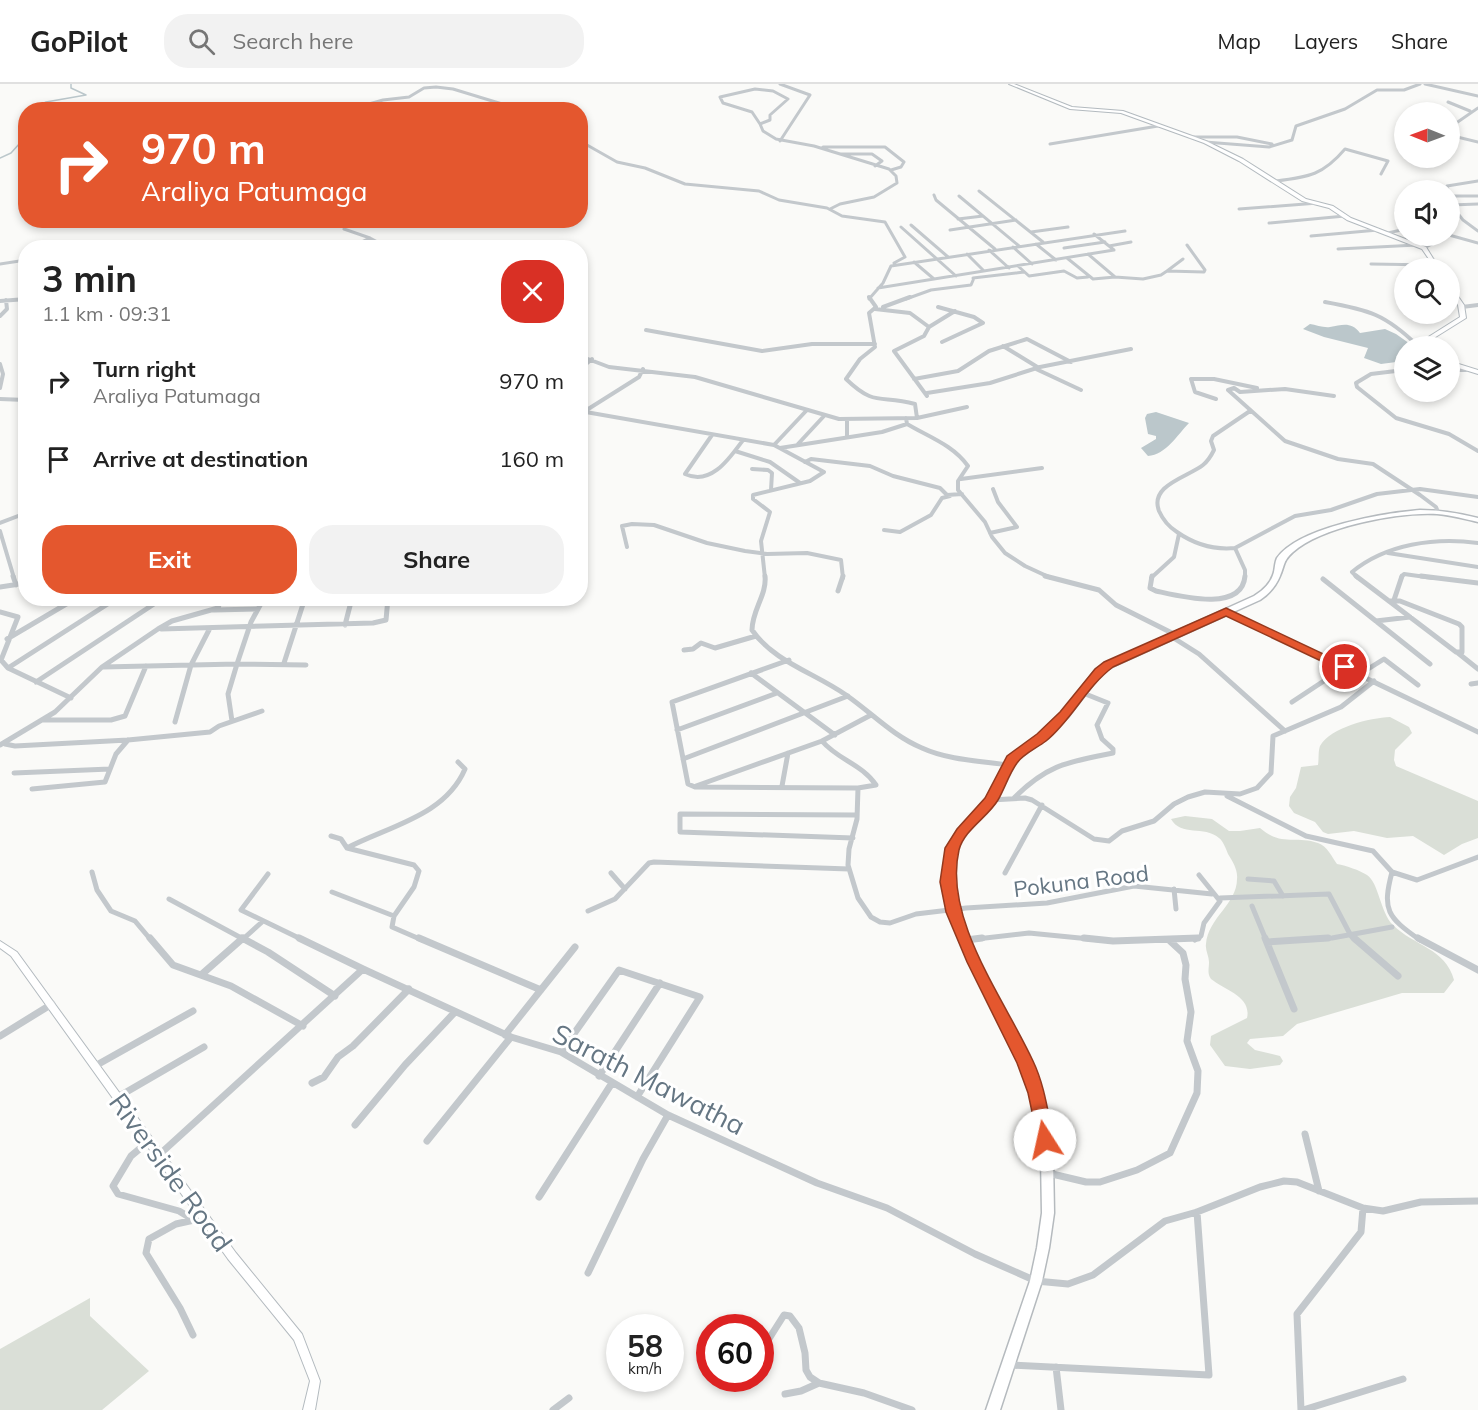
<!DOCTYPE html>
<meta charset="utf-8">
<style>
body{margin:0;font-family:Mulish,sans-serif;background:#f2f2f2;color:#222;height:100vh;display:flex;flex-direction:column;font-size:22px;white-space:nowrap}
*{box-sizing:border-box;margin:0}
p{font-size:20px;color:#767676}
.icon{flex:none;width:33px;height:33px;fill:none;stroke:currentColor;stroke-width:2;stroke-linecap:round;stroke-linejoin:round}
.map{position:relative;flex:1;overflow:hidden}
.sheet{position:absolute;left:18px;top:156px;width:570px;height:366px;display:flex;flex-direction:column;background:#fff;border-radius:24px;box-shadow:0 3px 9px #0003}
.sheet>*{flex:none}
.guide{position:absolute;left:18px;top:18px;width:570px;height:126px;border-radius:24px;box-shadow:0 3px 9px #0003;background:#e4572e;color:#fff;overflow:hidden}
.needle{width:39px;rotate:271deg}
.buttons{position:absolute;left:1394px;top:18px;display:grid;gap:12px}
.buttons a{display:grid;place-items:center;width:66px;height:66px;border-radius:50%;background:#fff;box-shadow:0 3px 9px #0003;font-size:30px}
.speed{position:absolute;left:606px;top:1230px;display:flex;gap:12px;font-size:30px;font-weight:700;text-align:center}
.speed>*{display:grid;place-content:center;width:78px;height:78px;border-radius:50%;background:#fff;box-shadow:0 3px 9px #0003;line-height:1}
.speed small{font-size:15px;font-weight:400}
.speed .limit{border:9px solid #d22;background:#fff;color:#111}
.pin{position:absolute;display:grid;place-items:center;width:51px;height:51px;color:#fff;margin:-26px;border:3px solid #fff;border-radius:50%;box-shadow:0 2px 6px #0007}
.me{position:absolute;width:66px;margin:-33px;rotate:350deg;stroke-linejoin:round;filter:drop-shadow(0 0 4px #0008)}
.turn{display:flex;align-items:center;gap:21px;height:126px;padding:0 24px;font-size:27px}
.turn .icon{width:78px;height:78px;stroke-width:2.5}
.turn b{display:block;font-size:42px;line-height:51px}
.round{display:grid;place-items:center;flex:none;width:63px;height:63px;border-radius:24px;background:#f2f2f2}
.overview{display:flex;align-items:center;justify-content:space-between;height:102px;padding:0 24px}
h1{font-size:36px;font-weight:700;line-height:45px}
.cta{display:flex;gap:12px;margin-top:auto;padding:12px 24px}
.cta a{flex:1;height:69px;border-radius:24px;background:#e4572e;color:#fff;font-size:24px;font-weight:700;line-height:69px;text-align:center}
.cta a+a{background:#f2f2f2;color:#222}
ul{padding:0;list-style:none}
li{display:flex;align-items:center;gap:18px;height:78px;padding:0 24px}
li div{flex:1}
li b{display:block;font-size:22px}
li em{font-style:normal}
header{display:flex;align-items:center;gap:36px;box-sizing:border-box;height:84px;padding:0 30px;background:#fff;border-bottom:2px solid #e0e0e0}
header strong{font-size:28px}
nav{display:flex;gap:33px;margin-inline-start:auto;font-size:21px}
.search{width:420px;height:54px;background:#f2f2f2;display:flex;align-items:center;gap:15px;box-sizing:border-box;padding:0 21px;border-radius:24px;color:#767676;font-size:22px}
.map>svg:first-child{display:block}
.green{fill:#dadfd7}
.water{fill:#bbc7cb}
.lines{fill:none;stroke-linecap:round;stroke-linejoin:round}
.stream{stroke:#bbc7cb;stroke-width:1.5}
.secondary-casing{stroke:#b3babf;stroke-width:2}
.primary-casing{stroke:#b5babe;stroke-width:3}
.street-far3{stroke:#c3c8cc;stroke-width:3}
.street-far2{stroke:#c3c8cc;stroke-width:4}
.street-far1{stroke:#c3c8cc;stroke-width:5}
.street{stroke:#c3c8cc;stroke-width:7}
.secondary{fill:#fff;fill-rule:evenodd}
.primary{fill:#fff;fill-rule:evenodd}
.route{fill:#e4572e;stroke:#94391e;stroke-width:1.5}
.labels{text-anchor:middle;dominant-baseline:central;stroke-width:6;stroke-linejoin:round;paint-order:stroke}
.street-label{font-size:22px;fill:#657683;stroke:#fff}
.near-street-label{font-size:27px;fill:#657683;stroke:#fff}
</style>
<header>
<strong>GoPilot</strong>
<div class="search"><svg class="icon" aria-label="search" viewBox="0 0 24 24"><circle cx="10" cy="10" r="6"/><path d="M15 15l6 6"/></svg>Search here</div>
<nav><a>Map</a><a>Layers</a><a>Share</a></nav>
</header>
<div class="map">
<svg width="1478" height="1326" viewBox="0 0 1478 1326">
<rect width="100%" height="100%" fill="#fafaf8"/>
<path class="green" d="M1390 633 1409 643 1412 649 1395 666 1394 676 1396 682 1478 717V754L1462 760 1444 771 1413 752 1387 754 1354 747 1328 750 1323 748 1315 738 1294 729 1289 722 1290 713 1296 704 1301 683 1318 681C1319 675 1318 667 1320 662 1331 643 1370 634 1390 633Z
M1185 732 1212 735 1229 747H1240L1260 744C1282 763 1295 751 1318 759 1327 762 1332 773 1337 780 1347 782 1359 786 1367 791 1379 799 1380 828 1393 841 1414 862 1445 864 1454 896L1444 909H1402L1297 940 1283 952 1250 955 1247 959 1255 966 1280 972 1283 977 1280 981 1250 985 1225 982 1210 961 1211 952 1247 934C1252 913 1225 906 1211 895 1207 889 1209 885 1209 878 1209 872 1205 866 1206 860 1208 834 1237 820 1237 795 1238 786 1233 778 1228 770 1226 765 1223 757 1219 754 1204 741 1181 753 1171 735Z
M90 1214V1232L149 1287 102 1326H0V1265Z"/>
<path class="water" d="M1310 240C1316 241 1324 244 1330 243 1342 241 1351 237 1360 249L1385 245 1396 250 1413 262H1404V277L1381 280 1364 274 1368 264 1324 253 1303 245Z
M1156 328 1189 339C1178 350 1166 371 1148 372L1141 364 1156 355V352L1148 350 1145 334 1147 330Z"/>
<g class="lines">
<path class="stream" d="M31 26 46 18 86 11 71 4V0
M0 74 11 69 20 59 21 45 26 32"/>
<defs>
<path id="secondary" d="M1009 0H1014L1072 23 1123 27 1206 57 1243 75 1306 115 1333 122 1351 134 1426 163 1439 184H1435L1422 165 1347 136 1329 124 1302 117 1239 77 1204 59 1121 29 1070 25Z
M1449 202H1451L1464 221 1466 234 1426 259 1424 262H1420L1422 257 1460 233 1458 221 1449 207Z
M1449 277 1478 286V290L1449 281Z
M0 857 17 868 236 1169 302 1250 320 1297 315 1326H303L310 1297 294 1256 228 1175 11 872 0 864Z"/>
<path id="primary" d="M1420 426C1440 426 1458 429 1478 434V438C1465 435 1451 431 1437 430 1398 428 1323 442 1293 468 1283 477 1285 480 1280 492 1276 502 1269 510 1260 516L1112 583 1102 589 1068 633 1045 655 1016 677 994 718 965 750 957 763 954 783V808L959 828 979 878 1032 979 1042 1009 1053 1074 1054 1129 1049 1164 1042 1197 1000 1326H986L1030 1197 1037 1164 1042 1129 1041 1074 1030 1009 1020 979 969 878 949 828 944 808V783L947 763 959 746 987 715 1009 673 1039 651 1062 629 1096 585 1106 579 1254 512C1264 506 1271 499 1274 488 1275 483 1275 478 1277 474 1299 443 1384 429 1420 426Z"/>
</defs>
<use href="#secondary" class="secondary-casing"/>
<use href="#primary" class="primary-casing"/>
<path class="street-far3" d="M780 0 810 11 780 57
M1425 0 1478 12
M755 5 773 7 788 15 770 31V36L760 40 752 28 723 19 720 13Z
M1448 18 1470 27
M383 26 369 20 383 16 409 13 424 4 436 3 453 5 522 26
M1399 39 1404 38
M760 40 763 47 776 55 814 62 889 85 896 92 897 99 874 113 840 120 830 125
M1449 44 1478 24
M1449 51 1478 58
M1190 53H1237L1272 60
M580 57 617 78 645 84 685 100 759 107 779 116 827 124 842 132 885 138 905 173 894 179
M1205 58 1269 63 1292 56 1296 42 1345 25 1377 6H1404L1420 0
M1050 60 1158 42
M823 63H885L904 78 901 83 891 86
M841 70H872L882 77 875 82
M1276 97C1309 93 1323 91 1345 65L1388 77 1381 90
M1448 106 1447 102 1478 97
M979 107 1043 158
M934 111 936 116 995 165
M959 112 1019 162
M1451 112H1478
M1451 121 1463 136 1478 147
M1451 121 1478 120
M1239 125 1318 119
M958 135 983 132
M1269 139 1345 132
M911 141 948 173
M901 143 956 192
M344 145 370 154 348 164
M950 146 1016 136
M1031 148 1068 143
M1388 149 1401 146 1403 142 1396 127H1404
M1449 151 1478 159
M1311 152 1378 146
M370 154 385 162 389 160
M1036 160 1056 176
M1109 162 1131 158
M1013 163 1032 180
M1064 164 1105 158
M1424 164 1432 160 1434 152
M1338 165 1417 161
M989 166 1009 184
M967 170 984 187
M1067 174 1093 195 1115 193 1088 170
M914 178 934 195
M0 180 26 176
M1371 180 1434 181
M1018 182 1029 192 1064 187 1077 194 1088 193
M1167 187 1183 175
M1115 193 1143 195 1161 191 1167 187 1204 188 1205 186 1187 161
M973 194 1024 188
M878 204 1114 166 1094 150
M869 215 883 199 891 182 1125 147
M906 215 931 206 971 201 974 194"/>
<path class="street-far2" d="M0 217 26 215
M1325 218C1369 226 1385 230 1418 262
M883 223 910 213
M938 223 974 233 983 239 942 258
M1462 223 1478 221
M875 225 910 229 929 243 924 252 894 267 927 312
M0 232 7 225 6 216
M929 243 955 227
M646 246 762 267 812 260H875
M1003 262 1039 284
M580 272 609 283 695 293 839 335 917 334 915 320C881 310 876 324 846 295L860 275 875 263 869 229 876 223 869 213
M0 280 3 290 0 304
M580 285 592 275
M1036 285 1081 306
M1404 286 1371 290 1356 299 1357 303 1396 334 1449 350 1478 367
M1449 286H1466
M914 295 958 287 989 267 1027 255 1071 278
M927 309 990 299 1040 283 1131 265
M1334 312 1285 305 1240 308 1234 304 1228 306 1285 357 1338 375 1373 380 1420 411 1436 423 1438 428
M0 315 26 316
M1216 315 1195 308 1191 295H1214L1257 304
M580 327 774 361 824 388 810 397 753 411V415L770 428 761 457 765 494
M585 327 639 293 643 285
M1250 327 1213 352 1211 357 1214 366C1211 372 1208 377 1203 381 1188 393 1149 401 1159 427 1163 436 1169 443 1177 448 1194 460 1214 466 1235 464L1295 432 1331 426 1377 410 1420 405 1478 413
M906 334 907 340C929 353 953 361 968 382L958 397V406L985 438 992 453 1005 469 1025 482 1051 494
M917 334 967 323
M847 336V353
M712 351 685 390C711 402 729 375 743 356
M798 360 824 332
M774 361 806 327
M780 364 882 348 907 340
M735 367 770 378 800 399
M805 378 811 375 870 382 893 392 940 404 947 411 962 410
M752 385 768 386 772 389 771 406
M961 395 1042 384
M0 439 26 429
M884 446 900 448 931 431 942 414 950 412
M0 447 14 494
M990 449 1017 443 998 418 993 405
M627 463 622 442 632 440 654 441 707 459 745 467 767 470 807 469 841 476 843 494
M1235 464 1245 486V494
M1388 469 1478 483
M1151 494 1174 473 1179 450
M1358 494 1352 488C1386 460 1435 453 1478 459
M1401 494 1404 490 1433 494"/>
<path class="street-far1" d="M13 492 16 501
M765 492C767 511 752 526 752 546 774 578 815 589 846 611 872 629 893 652 922 664 948 676 980 677 1008 681
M1045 492 1099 506 1116 521 1176 551
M1152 492 1150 504 1156 507C1179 512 1242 529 1245 492
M1356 492 1456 568H1462V543L1459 540 1400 517H1389
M1421 492 1478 499
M1323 495 1430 580
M0 503 26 499
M838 507 843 492
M1394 516 1402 492
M214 526 258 525
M1226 527 1478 648
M0 528 18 533 1 576 8 584 71 614
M1376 537 1410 533
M345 541 352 514
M161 545 373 539 386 536 388 514
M1172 553 1199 570 1285 647
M7 555 68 519
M684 566 693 565 701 559 715 564 756 552
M1458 569 1478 585
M789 576 672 618 688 700 695 703 858 704 876 701C862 680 838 676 822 657
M284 579 305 514
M103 583 237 580 251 538 264 514
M8 584 117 514
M751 589 835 651
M1360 590 1384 575 1418 601
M36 598 163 514
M1471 600 1478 599
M1292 618 1345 583
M44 636H111L125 632 146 582
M232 637 228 610 237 580 306 581
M175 638 191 581 210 544
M677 646 777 609
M5 660 15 662 128 656 210 648 219 642 262 627
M0 661 55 628 102 583 158 545 172 537 218 524 219 521 212 514
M683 675 848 612
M14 689 110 685
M696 702 822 657 871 631
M782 702 788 669
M858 704 857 735 849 765 848 781 858 814 871 833 880 838 890 839 916 830 966 824 1047 819 1134 802 1212 810
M32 705 105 698 116 670 128 656
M1227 712 1306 752 1373 767 1392 788C1382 826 1387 833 1420 856
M1014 714C1048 680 1068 678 1113 669V665L1102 655 1097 641 1108 619 1083 609
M991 716 1025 714 1032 716 1094 755 1109 757 1122 747 1154 737 1174 720 1188 713 1205 708 1240 710 1257 704 1271 689 1273 652 1341 623 1374 597
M331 752 341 755 347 764 414 781 419 787 414 803 394 832
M853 754 680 748V730L857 731
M347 764C389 742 445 732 465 685L458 678
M92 788 97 806 111 827 135 837 151 856
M1392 788 1417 796 1478 773
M611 789 625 805
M1005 789 1042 721
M268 790 241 826 303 856
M1248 795 1274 797 1283 812
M1174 805 1176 825
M332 808 394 832 392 843 422 856
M1220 814 1329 810 1351 852 1355 856
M169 815 245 856
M1252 822 1266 856
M588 827 615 815 649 779 654 778 849 785
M242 856 262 838
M968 856 1029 849 1100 856
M1195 856 1201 852 1204 839 1220 817 1199 791
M1303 856 1332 854 1392 843"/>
<path class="street" d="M150 854 173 881 231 902 303 942
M242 854 268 868 335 912
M299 854 363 885
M419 854 541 906
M1084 854 1113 857 1198 854
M1265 854 1294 925
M1354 854 1398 892
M1418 854 1478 886
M966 856 982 854
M1267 858 1328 854
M201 891 243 854
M505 951 575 863
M0 952 52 920
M561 968 619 886 700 913 637 1013
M95 982 193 927
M599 992 660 899
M312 999 324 993 338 973 353 962 409 905
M116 1014 204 963
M355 1041 405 981 455 928
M1305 1050 1319 1107
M149 1057 131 1072 113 1102 118 1110 179 1127 194 1136 204 1133
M427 1057 511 953
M160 1070 363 885 511 953 561 968 668 1031 817 1099 887 1124 975 1170 1036 1197 1068 1200 1093 1191 1165 1137 1197 1128 1260 1103 1284 1097 1297 1098 1363 1124 1383 1127 1421 1118 1478 1117
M1048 1089 1086 1098H1100L1137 1086 1170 1069 1197 1009 1198 987 1187 957 1191 928 1185 895 1186 881 1183 869 1170 857
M539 1113 612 999
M588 1189 643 1075 668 1031
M193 1251 180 1224 146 1169 149 1155 176 1140 194 1136
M760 1269 784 1231 790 1232 799 1244 805 1269 806 1286 810 1293 819 1299 864 1309 912 1326
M1010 1281 1209 1291 1197 1128
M1056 1283 1061 1326
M785 1310 801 1307 819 1299
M553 1326 569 1314
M1301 1326 1297 1230 1361 1148 1363 1124
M1303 1326 1403 1295"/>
<use href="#secondary" class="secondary"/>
<use href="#primary" class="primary"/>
</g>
<path class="route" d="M1226 524 1351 583 1349 586H1340L1226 532 1113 583C1086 603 1072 636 1046 657 1037 664 1023 670 1017 679 1009 690 1005 704 998 716 988 733 964 746 959 766 943 835 1005 916 1033 977 1045 1002 1048 1030 1054 1056L1051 1061 1045 1063 1039 1061 1028 1009 1017 979 967 878 946 828 940 798 945 764 957 745 985 714 1007 672 1037 650 1060 628 1095 585 1104 578Z"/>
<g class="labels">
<g class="street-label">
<text transform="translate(1081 797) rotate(-7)">Pokuna Road</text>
</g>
<g class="near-street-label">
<text transform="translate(649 995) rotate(27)">Sarath Mawatha</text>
<text transform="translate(171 1088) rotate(54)">Riverside Road</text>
</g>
</g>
</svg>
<div class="buttons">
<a><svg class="needle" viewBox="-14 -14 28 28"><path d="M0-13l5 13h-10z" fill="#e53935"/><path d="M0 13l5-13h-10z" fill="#767676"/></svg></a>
<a><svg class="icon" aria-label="sound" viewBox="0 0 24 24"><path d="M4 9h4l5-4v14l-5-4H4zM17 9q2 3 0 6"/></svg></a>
<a><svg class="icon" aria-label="search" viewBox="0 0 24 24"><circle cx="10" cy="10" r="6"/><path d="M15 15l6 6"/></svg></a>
<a><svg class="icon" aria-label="layers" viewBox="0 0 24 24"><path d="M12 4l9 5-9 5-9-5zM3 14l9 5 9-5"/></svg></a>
</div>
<div class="speed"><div>58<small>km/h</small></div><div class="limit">60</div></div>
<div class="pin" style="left:1345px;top:583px;background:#d93025"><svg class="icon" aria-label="arrive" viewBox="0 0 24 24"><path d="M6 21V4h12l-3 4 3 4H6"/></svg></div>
<svg class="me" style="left:1045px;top:1056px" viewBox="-20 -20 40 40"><circle r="19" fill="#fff"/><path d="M0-13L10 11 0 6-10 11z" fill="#e4572e"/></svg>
<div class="guide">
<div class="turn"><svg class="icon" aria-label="right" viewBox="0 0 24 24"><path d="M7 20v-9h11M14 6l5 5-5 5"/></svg><div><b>970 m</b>Araliya Patumaga</div></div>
</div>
<section class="sheet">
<div class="overview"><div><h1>3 min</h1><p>1.1 km · 09:31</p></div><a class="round" style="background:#d93025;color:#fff"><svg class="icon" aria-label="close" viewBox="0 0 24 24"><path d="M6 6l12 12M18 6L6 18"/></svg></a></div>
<ul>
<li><svg class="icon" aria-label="right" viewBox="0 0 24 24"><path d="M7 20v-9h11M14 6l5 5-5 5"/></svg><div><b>Turn right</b><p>Araliya Patumaga</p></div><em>970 m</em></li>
<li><svg class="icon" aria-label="arrive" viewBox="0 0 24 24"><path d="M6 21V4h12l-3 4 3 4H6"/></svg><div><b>Arrive at destination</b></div><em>160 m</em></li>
</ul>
<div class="cta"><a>Exit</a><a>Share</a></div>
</section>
</div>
